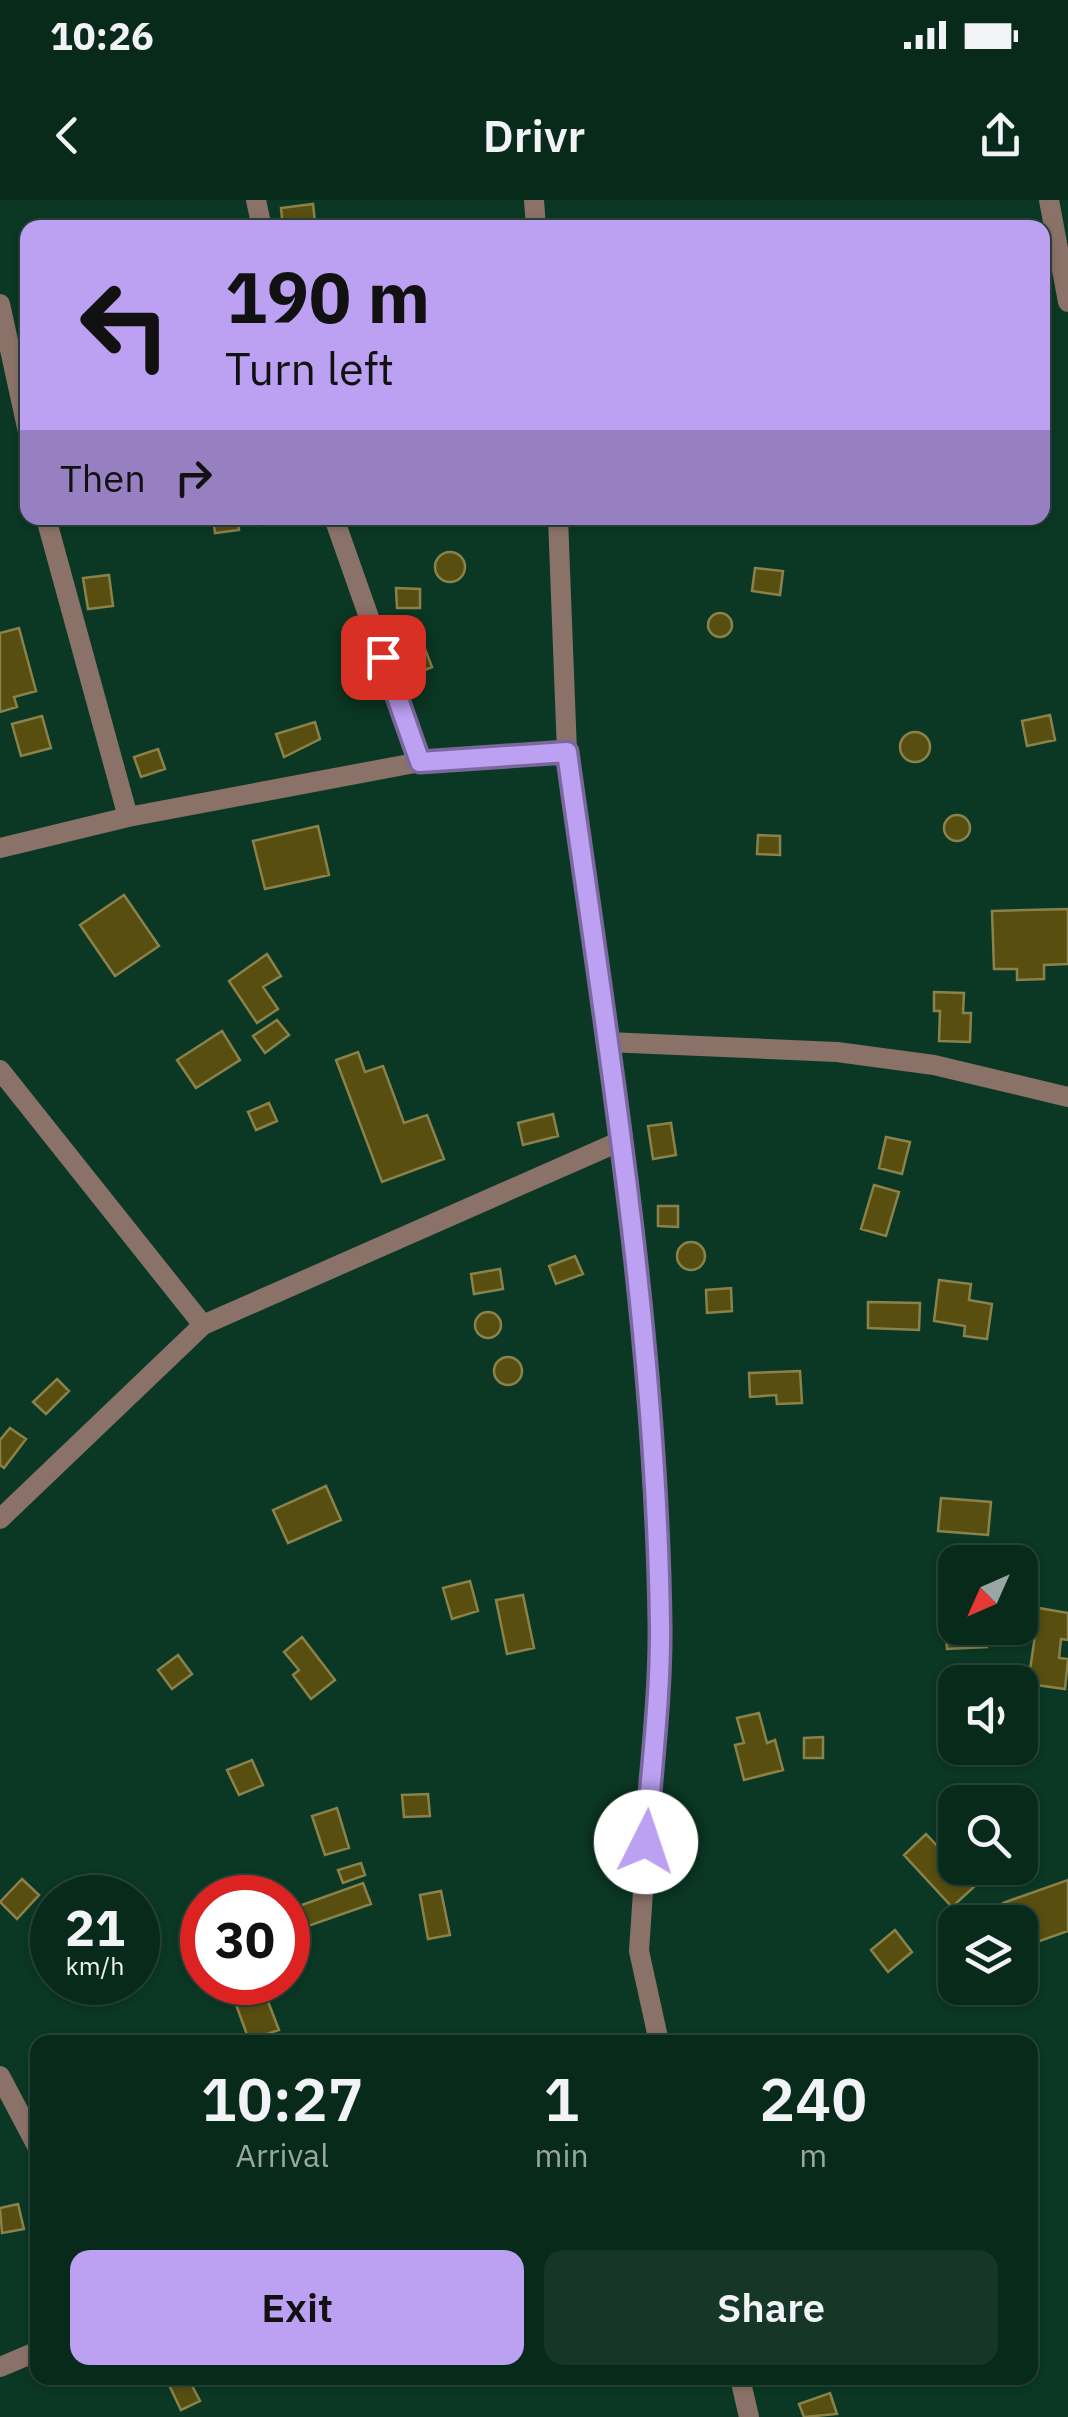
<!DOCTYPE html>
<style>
body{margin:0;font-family:"IBM Plex Sans",sans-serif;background:#163628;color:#f1f3f6;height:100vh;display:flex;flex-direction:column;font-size:38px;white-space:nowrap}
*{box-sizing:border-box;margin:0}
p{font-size:32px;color:#98a7a3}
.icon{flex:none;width:55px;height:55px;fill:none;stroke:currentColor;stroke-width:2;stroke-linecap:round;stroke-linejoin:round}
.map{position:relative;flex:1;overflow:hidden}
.side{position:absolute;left:30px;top:1835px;width:1008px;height:350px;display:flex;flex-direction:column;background:#082a1b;border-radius:20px;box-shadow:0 2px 8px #0004,0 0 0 2px #29463a}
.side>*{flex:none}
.guide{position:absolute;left:20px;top:20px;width:1030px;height:305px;border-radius:20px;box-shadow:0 2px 8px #0004,0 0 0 2px #29463a;background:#bca0f2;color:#111;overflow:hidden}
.needle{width:65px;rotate:225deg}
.tools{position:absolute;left:938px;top:1345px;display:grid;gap:20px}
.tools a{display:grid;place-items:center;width:100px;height:100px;border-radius:20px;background:#082a1b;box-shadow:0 2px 8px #0004,0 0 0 2px #29463a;font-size:50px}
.speed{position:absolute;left:30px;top:1675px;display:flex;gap:20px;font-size:50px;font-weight:700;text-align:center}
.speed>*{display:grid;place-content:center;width:130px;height:130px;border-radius:50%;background:#082a1b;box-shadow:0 2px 8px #0004,0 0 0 2px #29463a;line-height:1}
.speed small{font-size:25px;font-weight:400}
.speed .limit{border:15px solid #d22;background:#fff;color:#111}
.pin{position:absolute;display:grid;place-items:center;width:85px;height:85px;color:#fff;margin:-42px;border-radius:20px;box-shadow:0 5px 15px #0006}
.me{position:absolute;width:110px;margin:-55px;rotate:4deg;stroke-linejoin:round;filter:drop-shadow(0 0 8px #0008)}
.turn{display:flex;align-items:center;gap:35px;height:210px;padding:0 40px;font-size:45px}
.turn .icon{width:130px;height:130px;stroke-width:2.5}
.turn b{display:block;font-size:70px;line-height:85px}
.then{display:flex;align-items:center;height:95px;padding:0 40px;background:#0003;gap:20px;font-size:38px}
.eta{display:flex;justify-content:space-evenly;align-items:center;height:170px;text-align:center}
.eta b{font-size:60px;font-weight:600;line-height:70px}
.cta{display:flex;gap:20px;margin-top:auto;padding:20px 40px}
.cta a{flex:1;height:115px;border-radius:20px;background:#bca0f2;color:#111;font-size:40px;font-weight:600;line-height:115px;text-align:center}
.cta a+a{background:#163628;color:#f1f3f6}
.status{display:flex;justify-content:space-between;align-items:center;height:70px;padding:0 50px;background:#082a1b;direction:ltr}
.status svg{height:28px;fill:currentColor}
header{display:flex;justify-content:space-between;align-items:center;height:130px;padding:0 40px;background:#082a1b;font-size:45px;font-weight:600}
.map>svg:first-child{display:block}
.building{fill:#574e0f;stroke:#8b824b;stroke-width:2.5}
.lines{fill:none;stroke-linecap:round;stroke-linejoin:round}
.street{stroke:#8b7269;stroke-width:20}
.route-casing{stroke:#7a689d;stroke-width:25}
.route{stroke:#bca0f2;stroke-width:18}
</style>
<div class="status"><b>10:26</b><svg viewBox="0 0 49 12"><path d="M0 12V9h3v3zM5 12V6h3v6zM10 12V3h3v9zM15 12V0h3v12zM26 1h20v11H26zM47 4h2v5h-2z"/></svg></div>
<header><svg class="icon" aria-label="back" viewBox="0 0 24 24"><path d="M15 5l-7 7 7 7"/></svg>Drivr<svg class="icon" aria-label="share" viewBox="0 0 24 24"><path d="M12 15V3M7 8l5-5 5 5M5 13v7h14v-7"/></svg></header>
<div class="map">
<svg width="1068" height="2217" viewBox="0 0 1068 2217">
<rect width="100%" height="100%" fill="#0a3824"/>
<path class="building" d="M313 4 315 22 309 28H283L281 8Z
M213 318H285L286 323 257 326 253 320 238 323 239 330 215 333Z
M435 367a15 15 0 1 1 30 0a15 15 0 1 1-30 0Z
M755 368 783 371 780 395 752 391Z
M109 375 113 406 88 409 83 378Z
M396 388 420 389V408H397Z
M708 425a12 12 0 1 1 24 0a12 12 0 1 1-24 0Z
M19 428 36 491 14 497 17 507 0 512V433Z
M422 441 432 467 409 477 398 450Z
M1050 515 1055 540 1027 546 1022 521Z
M42 516 51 548 21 556 12 524Z
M315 522 320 539 284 557 276 534Z
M900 547a15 15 0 1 1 30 0a15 15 0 1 1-30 0Z
M158 549 165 569 141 577 134 557Z
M944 628a13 13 0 1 1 26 0a13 13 0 1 1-26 0Z
M318 626 329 675 265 689 253 641Z
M758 635 780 636V655L757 654Z
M124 695 159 746 115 776 80 725Z
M1068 709V764L1044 765V779L1017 780V769H994L992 711Z
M267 754 281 776 263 787 278 809 257 823 229 781Z
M934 792 964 793 963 813H971L970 842 939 841 940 811H934Z
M277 820 289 835 265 853 253 836Z
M222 831 240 860 196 888 177 860Z
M358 852 365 872 383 866 404 923 427 915 444 959 382 982 336 860Z
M269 903 277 921 256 930 248 912Z
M553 914 558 936 523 945 518 923Z
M671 923 676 955 653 959 648 926Z
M886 937 910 942 902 974 879 968Z
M874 985 899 992 886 1036 861 1029Z
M658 1006H678V1027L658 1026Z
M677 1056a14 14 0 1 1 28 0a14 14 0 1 1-28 0Z
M575 1056 583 1074 556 1084 549 1066Z
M500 1069 503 1089 474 1094 471 1074Z
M939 1080 971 1084 969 1100 992 1104 987 1139 964 1136 965 1126 934 1121Z
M731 1088 732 1111 707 1113 706 1090Z
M868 1102 920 1103 919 1130 868 1128Z
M475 1125a13 13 0 1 1 26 0a13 13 0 1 1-26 0Z
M494 1171a14 14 0 1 1 28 0a14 14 0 1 1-28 0Z
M800 1171 802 1203 777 1204 776 1195 750 1197 749 1173Z
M57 1179 69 1191 46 1214 33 1202Z
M10 1228 26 1239 4 1268 0 1265V1240Z
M326 1286 341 1320 288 1343 273 1310Z
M941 1298 991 1302 988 1335 938 1331Z
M470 1381 478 1411 452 1419 443 1388Z
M523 1395 534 1448 507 1454 496 1400Z
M944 1399H955V1428H986L987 1447 947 1449Z
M1039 1408 1068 1413V1440L1061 1439 1059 1458 1068 1459 1065 1489 1028 1484Z
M302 1437 335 1480 311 1499 293 1475 299 1470 284 1452Z
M178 1455 192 1474 172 1489 158 1470Z
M759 1513 767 1543 775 1540 783 1570 744 1580 735 1545 744 1543 737 1518Z
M823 1537V1558H804V1538Z
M252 1560 263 1585 239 1595 227 1570Z
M428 1594 430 1616 404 1617 402 1595Z
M337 1608 349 1648 325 1655 312 1616Z
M926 1634 975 1686 952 1707 904 1655Z
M361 1663 365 1675 343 1683 338 1670Z
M22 1679 39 1695 17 1719 0 1702Z
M1068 1680V1731L1020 1748V1722H1010L1003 1703Z
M363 1683 371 1704 288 1733V1710Z
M441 1691 450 1735 428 1739 420 1695Z
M895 1730 912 1752 888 1772 871 1750Z
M264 1791 279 1830 249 1840 235 1802Z
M18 2004 24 2029 2 2033 0 2008Z
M188 2178 200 2201 181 2210 169 2185Z
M830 2193 837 2214 804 2217 799 2204Z"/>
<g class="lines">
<path class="street" d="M256 0 262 28
M534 0 536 28
M1049 0 1068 102
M0 104 28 232
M46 318 128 617
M334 318 420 562
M558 318 567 552 623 940 646 1168 661 1426 639 1751 659 1842
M0 648 128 617 420 562 567 552
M607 842 837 852 934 865 1068 897
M0 870 203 1125
M0 1319 203 1125 623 940
M0 1876 38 1948
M0 2167 38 2151
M740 2178 749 2217"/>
</g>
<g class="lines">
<defs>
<path id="route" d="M383 457 420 562 567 552C607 841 656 1131 660 1423 661 1496 651 1570 646 1642"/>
</defs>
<use href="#route" class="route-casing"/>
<use href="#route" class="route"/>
</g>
</svg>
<div class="tools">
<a><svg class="needle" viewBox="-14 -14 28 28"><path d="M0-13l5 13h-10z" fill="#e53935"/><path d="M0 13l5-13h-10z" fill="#98a7a3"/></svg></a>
<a><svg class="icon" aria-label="sound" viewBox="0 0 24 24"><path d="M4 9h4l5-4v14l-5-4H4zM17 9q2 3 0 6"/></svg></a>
<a><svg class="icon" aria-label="search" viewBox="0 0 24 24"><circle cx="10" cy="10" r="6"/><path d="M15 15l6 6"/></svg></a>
<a><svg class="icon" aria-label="layers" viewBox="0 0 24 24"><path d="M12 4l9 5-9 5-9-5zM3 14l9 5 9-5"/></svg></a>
</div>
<div class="speed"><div>21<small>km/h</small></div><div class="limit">30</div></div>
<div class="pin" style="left:383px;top:457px;background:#d93025"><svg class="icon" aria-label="arrive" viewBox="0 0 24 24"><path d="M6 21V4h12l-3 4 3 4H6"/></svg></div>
<svg class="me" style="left:646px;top:1642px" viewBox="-20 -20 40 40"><circle r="19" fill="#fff"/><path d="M0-13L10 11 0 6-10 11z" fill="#bca0f2"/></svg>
<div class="guide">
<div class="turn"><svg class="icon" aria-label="left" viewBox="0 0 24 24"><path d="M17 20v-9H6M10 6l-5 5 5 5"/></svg><div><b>190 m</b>Turn left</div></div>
<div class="then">Then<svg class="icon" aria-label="right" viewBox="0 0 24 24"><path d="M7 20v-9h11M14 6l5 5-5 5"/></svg></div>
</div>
<section class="side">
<div class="eta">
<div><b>10:27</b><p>Arrival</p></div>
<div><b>1</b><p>min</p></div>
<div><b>240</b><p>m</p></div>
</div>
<div class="cta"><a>Exit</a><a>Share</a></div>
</section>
</div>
